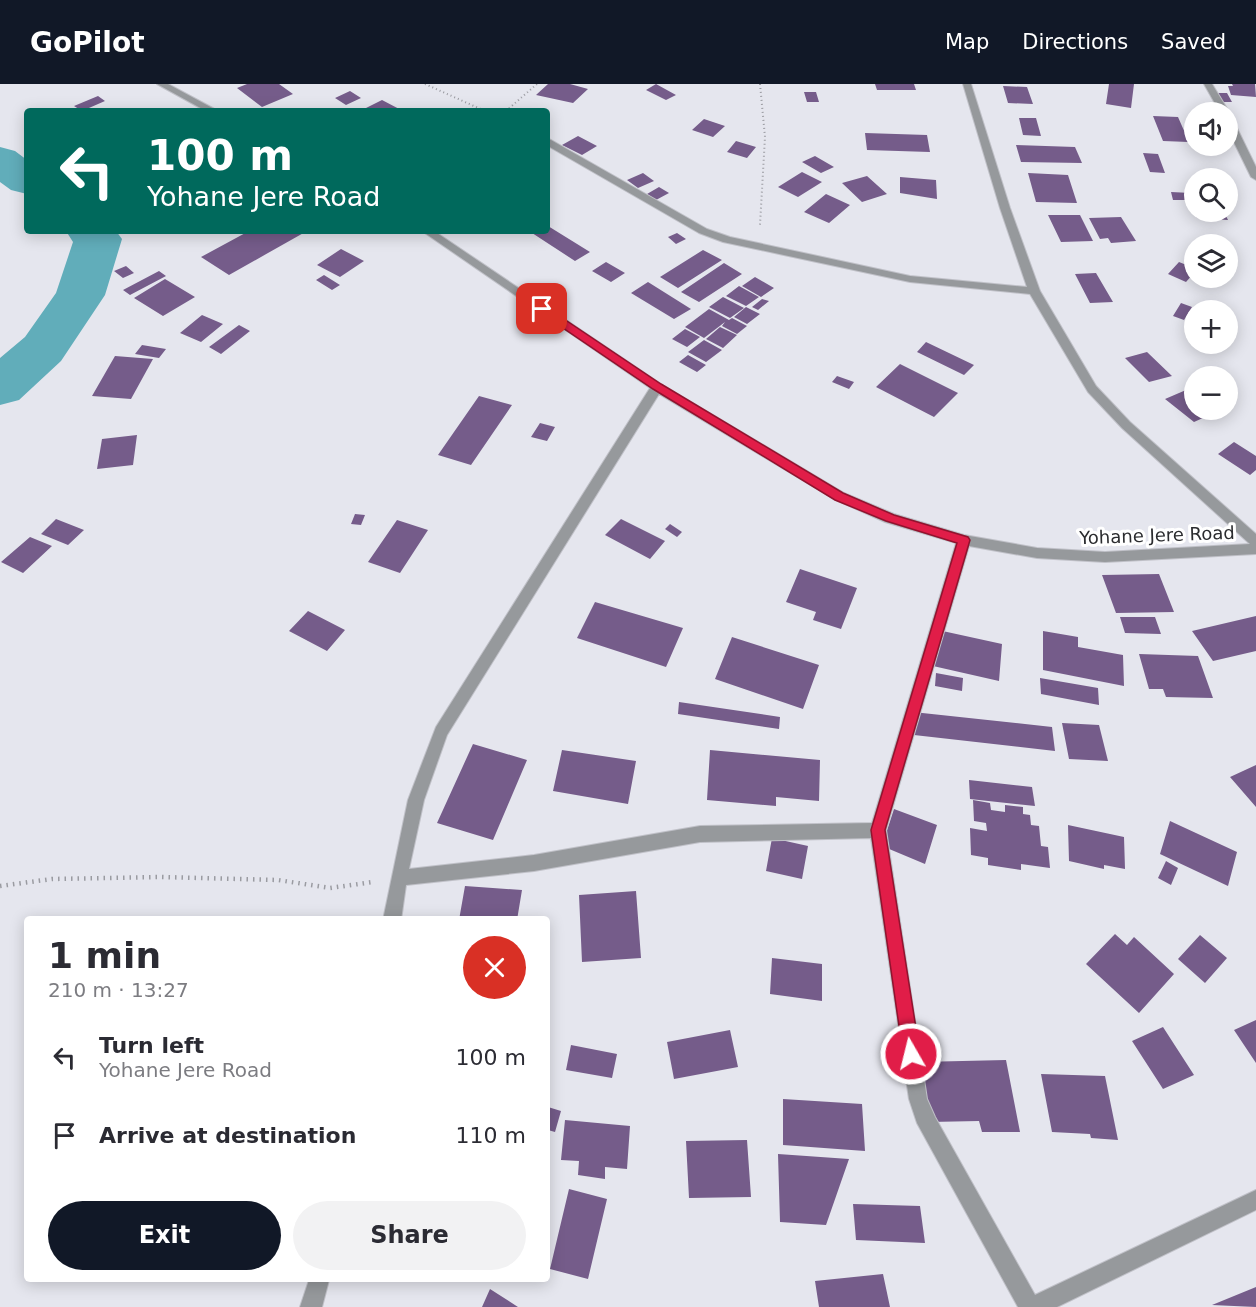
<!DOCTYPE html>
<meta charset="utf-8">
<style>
body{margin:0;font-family:"DejaVu Sans",sans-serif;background:#f2f2f3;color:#2b2b33;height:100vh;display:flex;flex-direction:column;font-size:22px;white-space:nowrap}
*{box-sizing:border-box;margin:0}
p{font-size:20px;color:#7c7c81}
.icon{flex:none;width:33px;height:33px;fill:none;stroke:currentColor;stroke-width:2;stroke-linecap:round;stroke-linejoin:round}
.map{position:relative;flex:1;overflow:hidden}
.sheet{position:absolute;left:24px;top:832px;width:526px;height:366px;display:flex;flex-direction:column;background:#fff;border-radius:6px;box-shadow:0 3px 15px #0003}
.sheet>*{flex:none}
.hud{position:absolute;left:24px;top:24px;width:526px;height:126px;border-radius:6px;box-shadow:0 3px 15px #0003;background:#00695c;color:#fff;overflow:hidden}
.fabs{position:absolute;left:1184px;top:18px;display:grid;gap:12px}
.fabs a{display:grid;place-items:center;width:54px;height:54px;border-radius:50%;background:#fff;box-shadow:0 3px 15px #0003;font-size:30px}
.pin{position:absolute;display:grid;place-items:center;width:51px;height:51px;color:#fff;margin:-26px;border-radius:12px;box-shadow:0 3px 9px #0006}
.me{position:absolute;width:66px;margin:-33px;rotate:352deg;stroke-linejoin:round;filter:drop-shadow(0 0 4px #0008)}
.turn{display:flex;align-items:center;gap:21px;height:126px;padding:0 24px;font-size:27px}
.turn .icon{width:78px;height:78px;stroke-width:2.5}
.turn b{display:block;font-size:42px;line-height:51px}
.round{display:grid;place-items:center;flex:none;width:63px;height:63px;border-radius:32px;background:#f2f2f3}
.overview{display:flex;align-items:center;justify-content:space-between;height:102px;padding:0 24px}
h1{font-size:36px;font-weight:700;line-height:45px}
.primary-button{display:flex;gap:12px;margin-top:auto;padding:12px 24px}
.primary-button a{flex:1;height:69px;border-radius:36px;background:#111827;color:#fff;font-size:24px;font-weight:700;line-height:69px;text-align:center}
.primary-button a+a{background:#f2f2f3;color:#2b2b33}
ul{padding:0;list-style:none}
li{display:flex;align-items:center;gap:18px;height:78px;padding:0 24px}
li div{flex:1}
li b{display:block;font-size:22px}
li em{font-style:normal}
header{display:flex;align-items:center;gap:36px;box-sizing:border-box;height:84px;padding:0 30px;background:#111827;color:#fff}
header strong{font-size:28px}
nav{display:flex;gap:33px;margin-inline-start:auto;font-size:21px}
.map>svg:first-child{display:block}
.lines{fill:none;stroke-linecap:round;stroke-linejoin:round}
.river{fill:#61adba;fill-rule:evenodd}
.building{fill:#755c8a}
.street-casing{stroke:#c0c1c8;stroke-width:2}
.path-far1{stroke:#9a9ba1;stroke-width:2;stroke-dasharray:1 3;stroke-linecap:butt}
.path{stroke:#9a9ba1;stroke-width:4.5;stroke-dasharray:1.5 5;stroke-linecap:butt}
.street{fill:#96999c;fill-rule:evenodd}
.route{fill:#e11d48;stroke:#92132f;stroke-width:1.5}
.labels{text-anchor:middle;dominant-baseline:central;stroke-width:6;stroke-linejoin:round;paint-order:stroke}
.street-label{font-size:18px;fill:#2b2c2f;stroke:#fff}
</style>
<header>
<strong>GoPilot</strong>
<nav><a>Map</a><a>Directions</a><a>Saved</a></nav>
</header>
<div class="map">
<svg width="1256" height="1223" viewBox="0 0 1256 1223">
<rect width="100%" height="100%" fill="#e5e6ee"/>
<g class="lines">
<path class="river" d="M0 63 15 67 27 76V110L11 106 0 98Z
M66 147H116L122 155 105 211 61 277 19 316 0 321V274L25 253 56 209 73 158Z"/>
</g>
<path class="building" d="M247 0H279L293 10 262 23 237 4Z
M548 0H570L588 5 573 19 536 11Z
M656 0 676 11 666 16 646 6Z
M875 0H914L916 6H877Z
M1109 0H1134L1131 24 1106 20Z
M1232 0H1255L1256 13 1231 11 1228 2H1233Z
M1003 2 1027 3 1033 20 1008 19Z
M350 7 361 14 346 21 335 14Z
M804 8H816L819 18H807Z
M1218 9H1227L1232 18H1223Z
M98 12 105 17 82 27 74 22Z
M382 16 403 27H360Z
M1153 32 1178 33 1189 58 1163 57Z
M1019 34H1036L1041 52 1023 51Z
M704 35 725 42 713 53 692 46Z
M865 49 927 51 930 68 867 66Z
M578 52 597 62 582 71 562 61Z
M736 57 756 63 747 74 727 68Z
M1016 61 1075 63 1082 79 1021 78Z
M1143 69 1158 70 1165 89 1150 88Z
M815 72 834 83 821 89 802 78Z
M802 88 822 98 798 113 778 103Z
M643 89 654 97 638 104 627 96Z
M1028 89 1068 91 1077 119 1036 118Z
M867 92 887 110 862 118 842 99Z
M900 93 936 96 937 115 900 109Z
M659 103 669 109 656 116 647 110Z
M1171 108 1191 109 1194 116H1173Z
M826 110 850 121 829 139 804 128Z
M1194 128H1224L1228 136 1197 134Z
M1048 131H1080L1093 157 1061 158Z
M1121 133 1136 157 1111 159 1108 154 1100 155 1089 134Z
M548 142 590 168 575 177 529 147H548Z
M249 147H307L229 191 201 173Z
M677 149 686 155 676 160 668 153Z
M341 165 364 177 340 193 317 181Z
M703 166 722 176 678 204 660 193Z
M606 178 625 189 611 198 592 187Z
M1179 178 1194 184V189L1186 198 1168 190Z
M724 179 742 190 699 218 681 208Z
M126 182 134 189 123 194 114 187Z
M159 187 166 192 130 211 123 206Z
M1096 189 1113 218 1090 219 1075 190Z
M324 191 340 201 332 206 316 196Z
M755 193 774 204 761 213 742 202Z
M165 195 195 213 163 232 134 214Z
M648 198 691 225 674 235 631 209Z
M739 202 759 213 746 222 726 212Z
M723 213 744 224 730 234 709 223Z
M762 215 769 217 758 226 752 223Z
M1181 219 1192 223 1184 236 1173 232Z
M746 223 760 230 747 240 734 233Z
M709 225 729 236 732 234 747 242 737 250 722 242 725 238 704 254 685 243Z
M202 231 223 240 201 258 180 249Z
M239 241 250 247 221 270 209 263Z
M720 243 737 251 723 264 706 255Z
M685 245 700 253 687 263 672 255Z
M704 256 722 266 706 278 688 268Z
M926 258 974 281 964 291 917 268Z
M142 261 166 265 159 274 135 270Z
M1147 268 1172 292 1149 298 1125 274Z
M688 271 706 281 697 288 679 278Z
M115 272 153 275 131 315 92 312Z
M900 280 958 309 934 333 876 303Z
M837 292 854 298 849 305 832 298Z
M1186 306 1194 313V326H1210L1214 329 1194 338 1165 315Z
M479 312 512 321 471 381 438 371Z
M540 339 555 343 547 357 531 353Z
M137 351 133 381 97 385 102 355Z
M1234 358 1256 372V386L1250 391 1218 370Z
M355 430 365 431 361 441 351 440Z
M56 435 84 446 68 461 41 450Z
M621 435 665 457 650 475 605 451Z
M397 436 428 446 400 489 368 478Z
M670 440 682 448 677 453 665 445Z
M30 453 52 462 23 489 1 478Z
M800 485 857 504 841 545 813 536 816 528 786 518Z
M1159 490 1174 528 1116 529 1102 491Z
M595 518 683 544 666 583 577 554Z
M308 527 345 546 327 567 289 547Z
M1256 532V567L1213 577 1192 547Z
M1120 533H1155L1161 550 1125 549Z
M938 546 1002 560 999 597 933 582Z
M1043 547 1078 553V563L1123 571 1124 602 1043 586Z
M732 553 819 581 803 625 715 595Z
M1139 570 1198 572 1213 614 1166 613 1163 605H1149Z
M936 589 963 594 962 607 935 602Z
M1040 594 1098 604 1099 621 1041 610Z
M679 618 780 633 779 645 678 630Z
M913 628 1052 643 1055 667 914 651Z
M1062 639 1099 641 1108 677 1069 675Z
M473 660 527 676 493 756 437 739Z
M562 666 636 677 628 720 553 707Z
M710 666 820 676 819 717 776 713V722L707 716Z
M1256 681V723L1230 693Z
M969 696 1032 703 1035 722 970 715Z
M973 716 990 719 991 726 1005 728V721L1023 723V730L1030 731 1031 741 1039 742 1041 762 1048 763 1050 784 1021 780V786L988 781V774L971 771 970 744 987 747 986 739 974 737Z
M894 725 937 741 925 780 882 762Z
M1170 737 1237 768 1228 802 1160 770Z
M1068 741 1124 753 1125 785 1104 781V785L1069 777Z
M772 754 808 762 802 795 766 787Z
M1166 777 1178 784 1171 801 1158 794Z
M465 802 522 806 517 836H459Z
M636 807 641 874 582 878 579 811Z
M1115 850 1127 861 1134 853 1174 890 1139 929 1086 880Z
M1200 851 1227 874 1205 899 1178 875Z
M772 874 822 880V917L770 910Z
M1256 936V979L1234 946Z
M1163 943 1194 991 1163 1005 1132 957Z
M730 946 738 983 674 995 667 958Z
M571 961 617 970 612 994 566 986Z
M1006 976 1020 1048H982L979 1037 929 1038 919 978Z
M1041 990 1105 992 1118 1056 1091 1054 1090 1050 1052 1048Z
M783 1015 862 1020 865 1067 783 1061Z
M548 1023 561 1027 555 1048 548 1046Z
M565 1036 630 1042 627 1085 605 1083V1095L578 1091 579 1077 561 1076Z
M747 1056 751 1113 689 1114 686 1057Z
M778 1070 849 1075 826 1141 780 1138Z
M569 1105 607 1115 588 1195 550 1185Z
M853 1120 920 1122 925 1159 856 1156Z
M883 1190 890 1223H819L815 1197Z
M1256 1203V1223L1212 1221Z
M490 1205 518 1223H482Z"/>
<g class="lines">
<defs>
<path id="street" d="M157 0H168L218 27H206Z
M963 0H971L1010 124 1040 207 1096 302 1130 338 1256 450V470L1105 478 1037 474 969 462 886 746 927 1015 935 1033 1035 1211 1256 1106V1126L1057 1223H1018L917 1039 909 1015 871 754 700 758 534 787 406 801 401 836H383L408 716 436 643 650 304 422 147H434L661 300 844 409 894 430 964 451 1037 464 1105 468 1250 460 1122 344 1088 308 1030 210 910 198 723 158 699 149 548 62V55L551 56 707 145 730 153 910 192 1027 203 1000 124ZM659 310 834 415 885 438 956 459 872 739 700 742 534 771 409 785 424 716 447 651Z
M1204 0H1212L1229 28 1227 30 1220 28Z
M1227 31 1232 34 1256 83V96L1251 93 1227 44Z
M309 1196H329L322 1223H300Z"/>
</defs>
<use href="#street" class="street-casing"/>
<path class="path-far1" d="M425 0 485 27
M760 0 765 53 760 141
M506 27 537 0"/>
<path class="path" d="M0 802 52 795 161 793 278 796 330 804 373 798"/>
<use href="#street" class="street"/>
</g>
<path class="route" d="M538 223H546L661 300 843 409 894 431 968 453 970 456 885 746 920 970 917 976 911 978 905 976 903 970 871 746 957 459 886 437 835 416 653 305 538 227Z"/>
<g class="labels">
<g class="street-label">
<text transform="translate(1157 451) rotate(-2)">Yohane Jere Road</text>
</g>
</g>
</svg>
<div class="fabs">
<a><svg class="icon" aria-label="sound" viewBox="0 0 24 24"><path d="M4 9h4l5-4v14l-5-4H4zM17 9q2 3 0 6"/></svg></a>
<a><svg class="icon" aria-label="search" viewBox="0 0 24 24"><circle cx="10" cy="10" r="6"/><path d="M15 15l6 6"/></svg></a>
<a><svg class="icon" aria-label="layers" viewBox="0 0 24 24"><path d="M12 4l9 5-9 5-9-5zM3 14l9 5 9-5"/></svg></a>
<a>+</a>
<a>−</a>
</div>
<div class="pin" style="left:542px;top:225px;background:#d93025"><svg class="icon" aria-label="arrive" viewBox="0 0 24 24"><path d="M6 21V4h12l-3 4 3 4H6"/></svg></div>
<svg class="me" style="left:911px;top:970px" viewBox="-20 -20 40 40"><circle r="17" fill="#e11d48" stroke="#fff" stroke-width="3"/><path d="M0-11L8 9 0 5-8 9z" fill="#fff"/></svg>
<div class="hud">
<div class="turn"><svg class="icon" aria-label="left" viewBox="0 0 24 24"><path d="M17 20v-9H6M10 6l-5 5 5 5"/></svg><div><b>100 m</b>Yohane Jere Road</div></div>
</div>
<section class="sheet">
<div class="overview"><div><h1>1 min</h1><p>210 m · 13:27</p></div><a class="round" style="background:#d93025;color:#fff"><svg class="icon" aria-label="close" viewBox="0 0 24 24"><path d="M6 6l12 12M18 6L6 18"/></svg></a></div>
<ul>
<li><svg class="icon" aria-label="left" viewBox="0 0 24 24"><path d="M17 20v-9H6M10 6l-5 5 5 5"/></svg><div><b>Turn left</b><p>Yohane Jere Road</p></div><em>100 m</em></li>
<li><svg class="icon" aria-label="arrive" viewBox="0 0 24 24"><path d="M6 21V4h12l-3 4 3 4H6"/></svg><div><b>Arrive at destination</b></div><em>110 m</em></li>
</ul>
<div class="primary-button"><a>Exit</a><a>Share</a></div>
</section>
</div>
